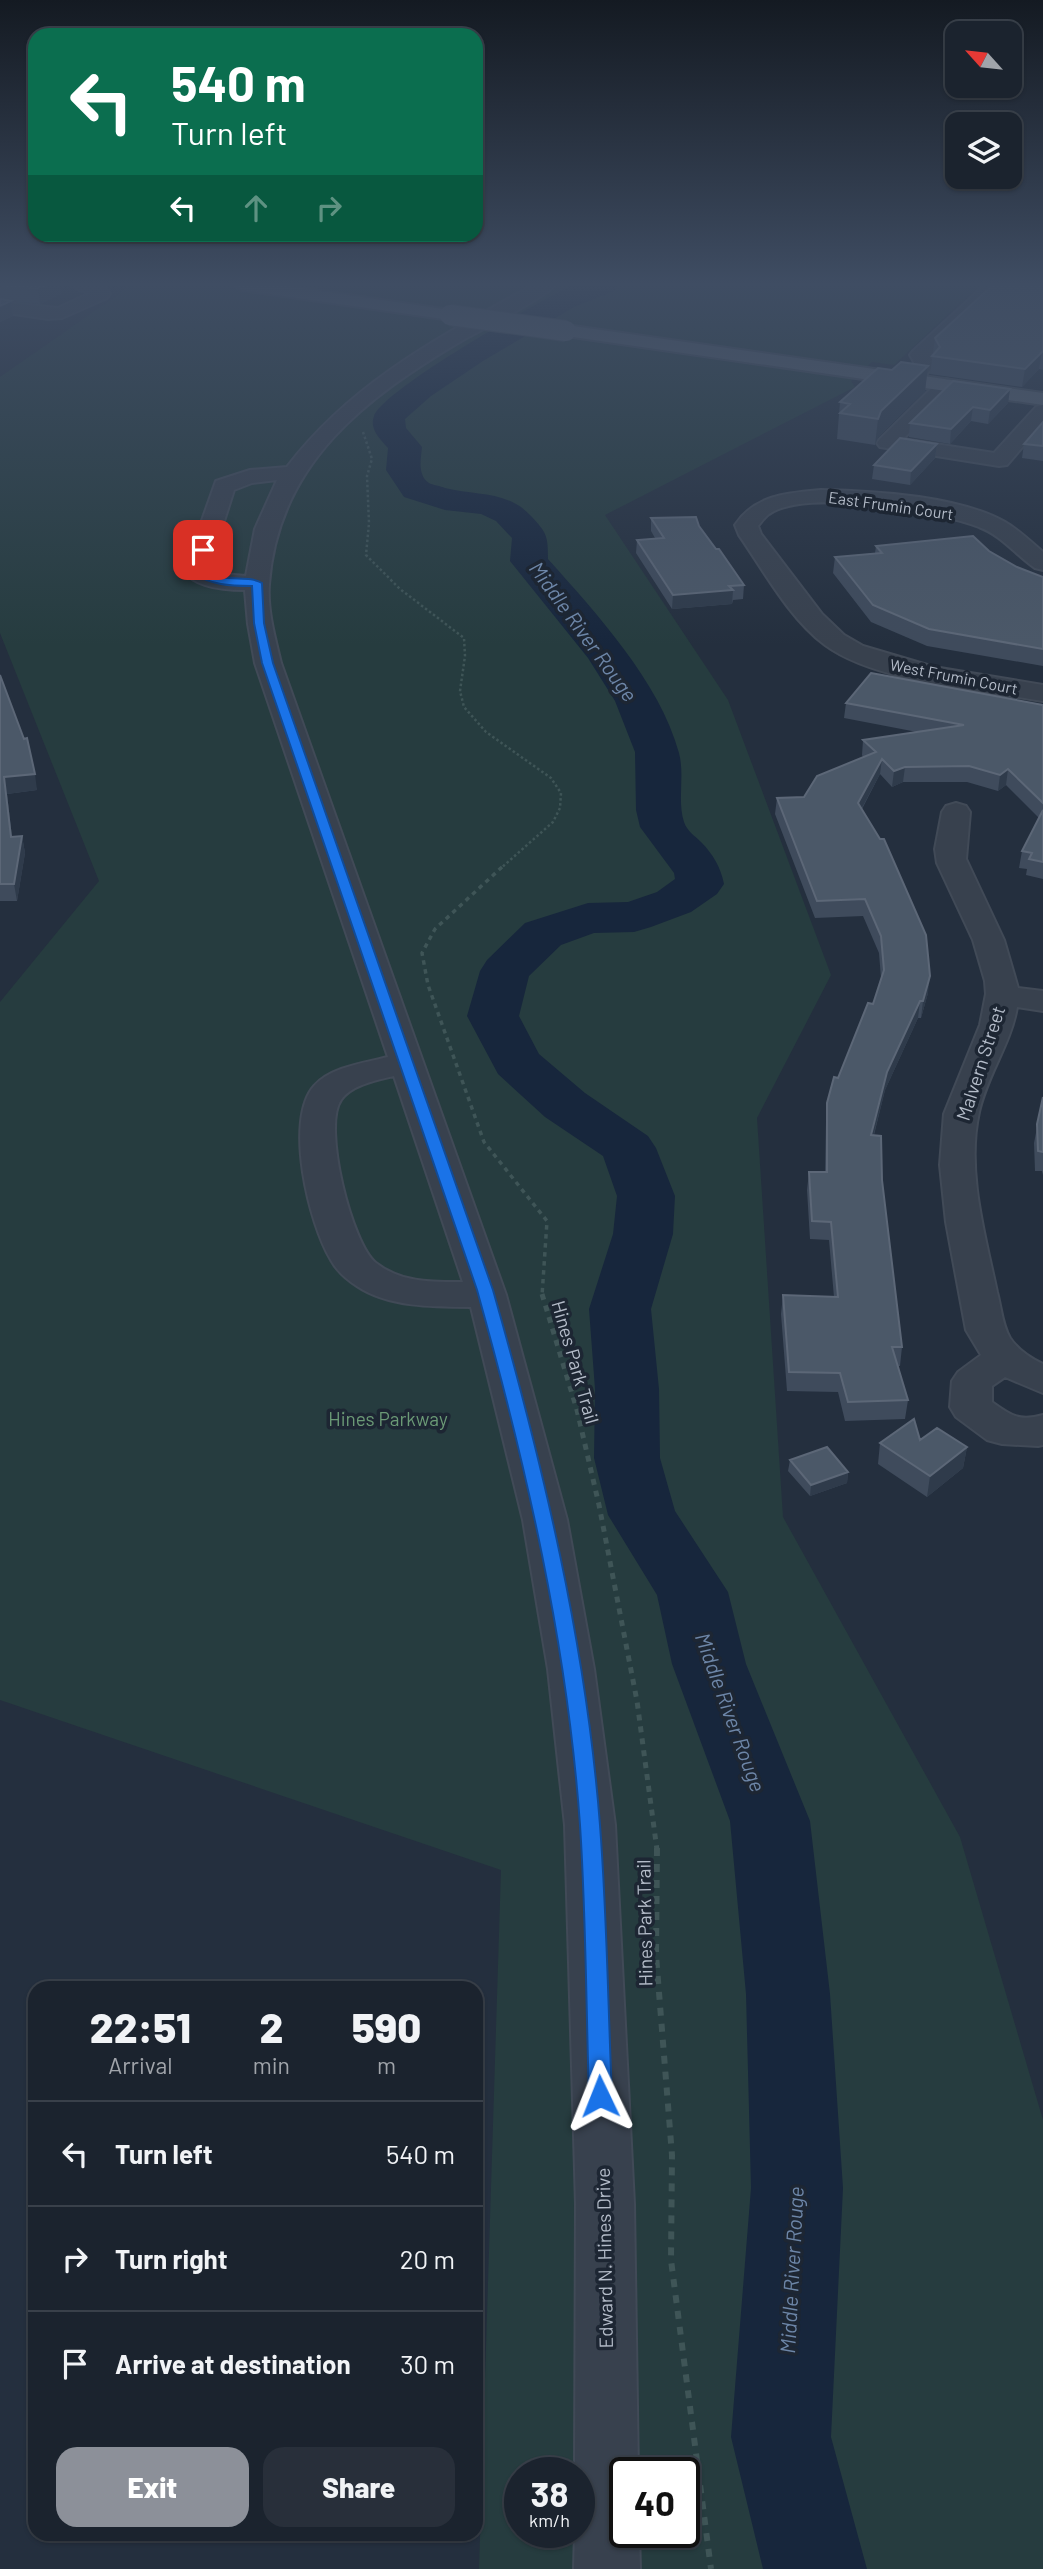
<!DOCTYPE html>
<style>
body{margin:0;font-family:Barlow,sans-serif;background:#282f3a;color:#f1f3f6;height:100vh;display:flex;flex-direction:column;font-size:26px;white-space:nowrap}
*{box-sizing:border-box;margin:0}
p{font-size:23px;color:#a0a4aa}
.icon{flex:none;width:38px;height:38px;fill:none;stroke:currentColor;stroke-width:2;stroke-linecap:round;stroke-linejoin:round}
.map{position:relative;flex:1;overflow:hidden}
.sheet{position:absolute;left:28px;top:1981px;width:455px;height:560px;display:flex;flex-direction:column;background:#1b232e;border-radius:21px;box-shadow:0 2px 5px #0004,0 0 0 2px #39404a}
.sheet>*{flex:none}
.top-card{position:absolute;left:28px;top:28px;width:455px;height:214px;border-radius:21px;box-shadow:0 2px 5px #0004,0 0 0 2px #39404a;background:#0b6e4f;color:#fff;overflow:hidden}
.needle{width:46px;rotate:297deg}
.controls{position:absolute;left:945px;top:21px;display:grid;gap:14px}
.controls a{display:grid;place-items:center;width:77px;height:77px;border-radius:14px;background:#1b232e;box-shadow:0 2px 5px #0004,0 0 0 2px #39404a;font-size:35px}
.speed{position:absolute;left:504px;top:2457px;display:flex;gap:14px;font-size:35px;font-weight:700;text-align:center}
.speed>*{display:grid;place-content:center;width:91px;height:91px;border-radius:50%;background:#1b232e;box-shadow:0 2px 5px #0004,0 0 0 2px #39404a;line-height:1}
.speed small{font-size:18px;font-weight:400}
.speed .limit{border:4px solid #111;border-radius:10px;background:#fff;color:#111}
.pin{position:absolute;display:grid;place-items:center;width:60px;height:60px;color:#fff;margin:-30px;border-radius:14px;box-shadow:0 4px 10px #0006}
.me{position:absolute;width:77px;margin:-38px;rotate:358deg;stroke-linejoin:round;filter:drop-shadow(0 0 5px #0008)}
.turn{display:flex;align-items:center;gap:24px;height:147px;padding:0 28px;font-size:32px}
.turn .icon{width:91px;height:91px;stroke-width:2.5}
.turn b{display:block;font-size:49px;line-height:60px}
.lanes{display:flex;align-items:center;height:66px;padding:0 28px;background:#0003;justify-content:center;gap:35px;direction:ltr}
.lanes .off{opacity:.35}
.eta{display:flex;justify-content:space-evenly;align-items:center;height:119px;text-align:center}
.eta b{font-size:42px;font-weight:800;line-height:49px}
.action{display:flex;gap:14px;margin-top:auto;padding:14px 28px}
.action a{flex:1;height:80px;border-radius:21px;background:#8c9099;color:#fff;font-size:28px;font-weight:800;line-height:80px;text-align:center}
.action a+a{background:#282f3a;color:#f1f3f6}
ul{padding:0;list-style:none}
li{display:flex;align-items:center;gap:21px;height:105px;padding:0 28px;border-top:2px solid #39404a}
li div{flex:1}
li b{display:block;font-size:26px}
li em{font-style:normal}
.map>svg:first-child{display:block}
.green{fill:#263c3f;fill-rule:evenodd}
.lines{fill:none;stroke-linecap:round;stroke-linejoin:round}
.river{fill:#17263c;fill-rule:evenodd}
.minor-casing{stroke:#414a57;stroke-width:4}
.major-casing{stroke:#414a57;stroke-width:4}
.path-far3{stroke:#3f5557;stroke-width:2.5;stroke-dasharray:2.5 2.5;stroke-linecap:butt}
.path-far2{stroke:#3f5557;stroke-width:3.5;stroke-dasharray:4.5 4.5;stroke-linecap:butt}
.path-far1{stroke:#3f5557;stroke-width:5;stroke-dasharray:6 6;stroke-linecap:butt}
.path{stroke:#3f5557;stroke-width:6;stroke-dasharray:8 8;stroke-linecap:butt}
.minor{fill:#38414e;fill-rule:evenodd}
.major{fill:#56606e;fill-rule:evenodd}
.major-bridge-casing{stroke:#414a57;stroke-width:22;stroke-linecap:butt}
.major-bridge{stroke:#56606e;stroke-width:20}
.wall{fill:#3f4b5c}
.shaded-wall{fill:#2f3b4b}
.building{fill:#4b5868;stroke:#5c6777;stroke-width:2}
.route{fill:#1a73e8;stroke:#114b97;stroke-width:2}
.labels{text-anchor:middle;dominant-baseline:central;stroke-width:7;stroke-linejoin:round;paint-order:stroke}
.far-street-label{font-size:16px;fill:#b4bcc9;stroke:#1d2633}
.street-label{font-size:19px;fill:#b4bcc9;stroke:#1d2633}
.park-label{font-size:19px;fill:#6b9a76;stroke:#1d2633}
.water-label{font-size:21px;font-style:italic;fill:#6d86a8;stroke:#1d2633}
</style>
<div class="map">
<svg width="1043" height="2569" viewBox="0 0 1043 2569">
<rect width="100%" height="100%" fill="#242f3e"/>
<path class="green" d="M132 285H979L894 365 872 362 851 381 855 387 605 515 728 700 831 975 757 1118 783 1517 960 1837 1043 2120V2569H479L501 1870 0 1700V1002L99 881 0 633V377ZM520 2473H579V2532H520ZM625 2473H684V2532H625Z"/>
<g class="lines">
<path class="river" d="M573 285H618L614 291 574 307 483 361 431 396 405 419 406 428 422 447C421 459 417 475 429 483 432 485 441 486 445 488 476 496 507 490 531 516 547 533 548 536 548 559 596 613 660 682 679 753 685 776 677 800 684 822 687 831 695 836 701 842 713 854 721 868 724 884L717 894 691 912 651 927 634 932 594 933 561 945 529 976 519 1016 539 1054 585 1093 648 1136 656 1148 675 1196 673 1234 651 1309 659 1389 660 1458 675 1511 728 1592 746 1664 810 1821 830 1994 843 2188 831 2437 867 2569H763L731 2437 751 2188 746 1994 730 1821 672 1664 657 1595 608 1515 594 1458 595 1389 589 1309 613 1234 617 1196 603 1156 545 1117 498 1074 467 1016 480 971 487 960 525 923 588 903 628 902 657 892 675 879 674 873 640 827 636 810 635 752 615 701 588 658 510 561 512 538 496 521 481 514 445 510 404 497 386 470 388 448C380 439 369 429 374 416 385 388 541 300 573 285Z"/>
<defs>
<path id="minor" d="M74 285H103L110 294 107 298 62 318 48 319 0 312V302L58 308 90 293 77 289Z
M533 285H555C543 299 483 329 463 340 366 397 278 463 269 584 267 610 275 638 281 663L506 1295 567 1520 594 1669 615 1825 634 2204 638 2473H625V2532H639L640 2569H574L575 2532H579V2473H575L576 2204 565 1825 548 1669 523 1520 471 1307C434 1307 388 1307 357 1286 346 1279 337 1271 331 1260 309 1224 284 1120 314 1086 331 1067 364 1063 388 1057L255 663 248 624 245 590C226 590 196 588 184 571L216 481 250 470 287 467C353 381 440 337 533 285ZM277 480 255 529 246 576 222 574 209 568 234 490 252 483ZM394 1076 463 1282C433 1282 401 1283 376 1263 352 1245 322 1126 341 1100 351 1085 377 1080 394 1076Z
M985 285 1043 290V300L995 295 930 356 935 365 917 384H903L900 380 915 364 910 355 913 351Z
M946 379 953 381 956 385 953 389 903 439 994 453 1036 407 1043 405V423L1007 465 999 466 880 447 877 443 880 439 939 381Z
M821 490C874 491 959 496 1005 522 1019 530 1031 542 1043 552V570L1035 568C1016 555 1001 535 979 527 938 511 806 488 769 514 765 517 761 522 758 526L761 534 822 614 844 635 863 646 934 667 1043 685V701C981 690 875 682 825 645 789 618 764 571 739 535L735 525C755 495 787 493 821 490Z
M956 803 966 806 970 812 966 859 1004 940 1018 988 1043 991V1011L1017 1007C1011 1044 987 1075 979 1112 966 1170 985 1235 997 1292 1001 1306 1002 1325 1010 1338 1018 1350 1030 1358 1043 1364V1393L1005 1377 992 1386V1402C1010 1415 1019 1422 1043 1415V1445L1038 1446 1002 1444 987 1440 956 1417 950 1407 952 1381 958 1372 981 1355 966 1330 946 1222 940 1165 944 1114 980 1025 986 994 985 981 973 940 937 863 935 849 942 812 946 806Z"/>
<path id="major" d="M233 285H280L450 310 459 315 450 320 242 290Z
M566 325 1043 393V405L559 335 557 331 559 327Z"/>
</defs>
<use href="#minor" class="minor-casing"/>
<use href="#major" class="major-casing"/>
<path class="path-far3" d="M363 432 372 459 367 476 369 523 366 555 400 589 464 638 465 656 460 691 464 707 486 732 551 778 561 793 560 808 553 822 500 869"/>
<path class="path-far2" d="M502 867 435 929 422 953 428 985 484 1142 547 1221 542 1296"/>
<path class="path-far1" d="M542 1294 577 1410 599 1505 637 1701 657 1850"/>
<path class="path" d="M657 1848 656 1955 672 2155 671 2260 711 2569"/>
<use href="#minor" class="minor"/>
<use href="#major" class="major"/>
<defs>
<path id="major-bridge" d="M450 315 566 331"/>
</defs>
<use href="#major-bridge" class="major-bridge-casing"/>
<use href="#major-bridge" class="major-bridge"/>
</g>
<path class="wall" d="M0 285H60L61 294 40 304 9 301H11L13 316 0 322Z
M1043 285V370L1039 369 1022 387 930 374 935 338Z
M928 366 925 391 878 437 875 445 837 439 840 402 892 370Z
M1010 389 1008 403 988 424 971 421 950 444 909 437 910 423Z
M1043 422V461L1022 458 1024 444Z
M937 444 935 458 910 485 872 479 874 465Z
M651 518 699 526 744 585 743 599 733 600 732 604 672 609 636 553 637 540 655 538 651 531Z
M876 546 989 551 1017 567 1043 577V666L927 646 871 622 833 573 835 557 875 553Z
M0 675 37 790 7 794 12 837 22 836 25 853 17 901H0Z
M846 703 1043 705V879L1026 875 1027 869 1019 868 1022 851 1039 818 1006 785 998 791 967 782H903L892 787 880 774 862 809 928 993 921 1018H918L885 1090 874 1135 882 1180 902 1347 900 1366H898L908 1400 905 1419 845 1421 838 1392 787 1391 781 1314 783 1295 834 1297 829 1240 810 1239 807 1190 809 1172H825L826 1121 827 1103 838 1078 873 1004 881 978 879 953 863 916 815 918 775 814 777 798 804 797 863 757 862 755 863 740 917 732 844 718Z
M1043 1097V1175L1042 1171H1035L1034 1143Z
M920 1440 967 1447 963 1468 927 1497 878 1464 880 1443Z
M790 1460 848 1472 847 1483 810 1496 788 1471Z"/>
<path class="shaded-wall" d="M46 285H60L61 294 40 304 38 288Z
M11 301 13 316 0 322V306Z
M1042 351 1039 369 1022 387 1025 369Z
M928 366 925 391 878 437 875 445 878 419 881 411Z
M1010 389 1008 403 988 424 990 410Z
M973 407 971 421 950 444 951 429Z
M937 444 935 458 910 485 911 471Z
M733 590 732 604 672 609 673 595Z
M882 759 880 774 856 819 858 803Z
M905 767 903 782 892 787 894 771Z
M1008 769 1006 785 998 791 1000 775Z
M35 774 37 790 7 794 14 854 4 777Z
M22 836 25 853 17 901 14 884Z
M930 976 928 993 921 1018 923 1001Z
M920 1001 918 1018 885 1090 869 1153 871 1135 887 1072Z
M967 1447 963 1468 927 1497 930 1476Z
M848 1472 847 1483 810 1496 811 1485Z"/>
<path class="building" d="M0 285H46L38 288Z
M993 285H1043V351L1025 369 932 356 940 347 935 338Z
M0 299 11 301 0 306Z
M901 362 928 366 881 411 878 419 840 413 850 404 840 402 878 368 892 370Z
M953 381 1010 389 990 410 973 407 951 429 910 423Z
M1043 422V446L1024 444Z
M900 438 937 444 911 471 874 465Z
M696 517 699 526 716 549H719L744 585 729 586 733 590 673 595 637 540 664 538 651 518Z
M973 536 989 551 1017 567 1043 577V649L929 629 873 605 835 557 882 553 876 546Z
M871 673 1043 705V803L1008 769 1000 775 969 766 905 767 894 771 882 759 858 803 880 839H884L926 935 930 976 923 1001H920L887 1072 871 1135 881 1136 882 1180 902 1347H892L908 1400 848 1402 840 1373 789 1372 783 1295 838 1297 831 1222 812 1221 809 1172H827V1103L834 1077 838 1078 868 1003 873 1004 884 970 881 936 865 899 817 901 777 798 804 797 817 776 876 752 863 740 964 725 846 703Z
M0 675 24 739 27 738 35 774 4 777 11 837 22 836 14 884H0Z
M1043 810V862L1029 859 1032 853 1022 851Z
M1043 1097V1152L1038 1151 1037 1124Z
M914 1419 920 1440 937 1428 967 1447 930 1476 880 1443Z
M827 1447 848 1472 811 1485 790 1460Z"/>
<linearGradient id="sky" x2="0" y2="1"><stop stop-color="#141a22"/><stop offset="0.44" stop-color="#3f4d63"/><stop offset="1" stop-color="#3f4d63" stop-opacity="0"/></linearGradient>
<rect width="1043" height="645" fill="url(#sky)"/>
<path class="route" d="M203 547 208 550 201 570C225 584 247 574 262 583L264 623 273 663 493 1290C543 1465 586 1643 600 1825 607 1915 608 2006 612 2096L609 2103 600 2106 592 2103 589 2096C586 2006 586 1915 580 1825 567 1643 526 1465 477 1290L262 663 254 623 252 586C229 586 212 585 192 573L198 550Z"/>
<g class="labels">
<g class="far-street-label">
<text transform="translate(891 505) rotate(8)">East Frumin Court</text>
<text transform="translate(954 676) rotate(11)">West Frumin Court</text>
</g>
<g class="street-label">
<text transform="translate(980 1063) rotate(-72)">Malvern Street</text>
<text transform="translate(576 1362) rotate(74)">Hines Park Trail</text>
<text transform="translate(644 1923) rotate(-91)">Hines Park Trail</text>
<text transform="translate(604 2258) rotate(-91)">Edward N. Hines Drive</text>
</g>
<g class="park-label">
<text x="388" y="1418">Hines Parkway</text>
</g>
<g class="water-label">
<text transform="translate(584 631) rotate(54)">Middle River Rouge</text>
<text transform="translate(731 1712) rotate(70)">Middle River Rouge</text>
<text transform="translate(791 2270) rotate(-87)">Middle River Rouge</text>
</g>
</g>
</svg>
<div class="controls">
<a><svg class="needle" viewBox="-14 -14 28 28"><path d="M0-13l5 13h-10z" fill="#e53935"/><path d="M0 13l5-13h-10z" fill="#a0a4aa"/></svg></a>
<a><svg class="icon" aria-label="layers" viewBox="0 0 24 24"><path d="M12 4l9 5-9 5-9-5zM3 14l9 5 9-5"/></svg></a>
</div>
<div class="speed"><div>38<small>km/h</small></div><div class="limit">40</div></div>
<div class="pin" style="left:203px;top:550px;background:#d93025"><svg class="icon" aria-label="arrive" viewBox="0 0 24 24"><path d="M6 21V4h12l-3 4 3 4H6"/></svg></div>
<svg class="me" style="left:600px;top:2096px" viewBox="-20 -20 40 40"><path d="M0-17L14 15 0 8-14 15z" fill="#1a73e8" stroke="#fff" stroke-width="4"/></svg>
<div class="top-card">
<div class="turn"><svg class="icon" aria-label="left" viewBox="0 0 24 24"><path d="M17 20v-9H6M10 6l-5 5 5 5"/></svg><div><b>540 m</b>Turn left</div></div>
<div class="lanes"><svg class="icon" aria-label="left" viewBox="0 0 24 24"><path d="M17 20v-9H6M10 6l-5 5 5 5"/></svg><svg class="icon off" aria-label="ahead" viewBox="0 0 24 24"><path d="M12 20V5M6 11l6-6 6 6"/></svg><svg class="icon off" aria-label="right" viewBox="0 0 24 24"><path d="M7 20v-9h11M14 6l5 5-5 5"/></svg></div>
</div>
<section class="sheet">
<div class="eta">
<div><b>22:51</b><p>Arrival</p></div>
<div><b>2</b><p>min</p></div>
<div><b>590</b><p>m</p></div>
</div>
<ul>
<li><svg class="icon" aria-label="left" viewBox="0 0 24 24"><path d="M17 20v-9H6M10 6l-5 5 5 5"/></svg><div><b>Turn left</b></div><em>540 m</em></li>
<li><svg class="icon" aria-label="right" viewBox="0 0 24 24"><path d="M7 20v-9h11M14 6l5 5-5 5"/></svg><div><b>Turn right</b></div><em>20 m</em></li>
<li><svg class="icon" aria-label="arrive" viewBox="0 0 24 24"><path d="M6 21V4h12l-3 4 3 4H6"/></svg><div><b>Arrive at destination</b></div><em>30 m</em></li>
</ul>
<div class="action"><a>Exit</a><a>Share</a></div>
</section>
</div>
